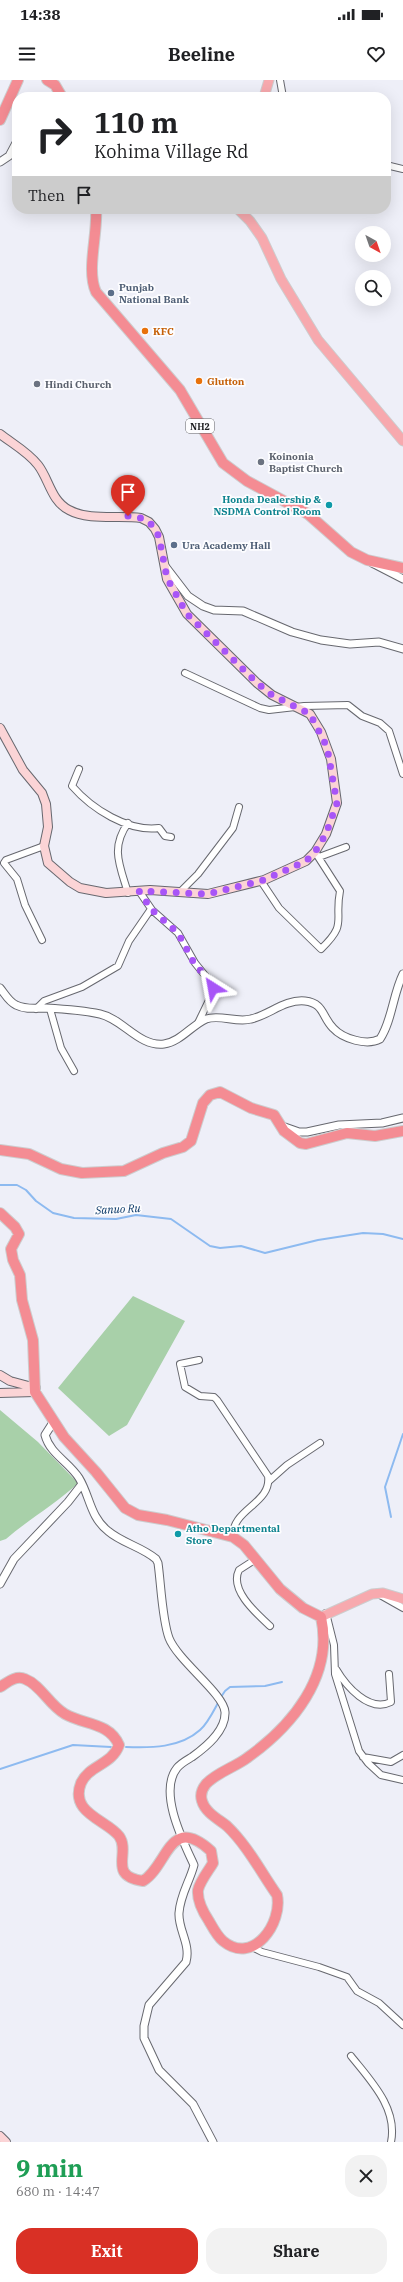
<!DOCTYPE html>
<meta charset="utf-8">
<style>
body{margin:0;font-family:"IBM Plex Serif",serif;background:#f2f2f2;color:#202124;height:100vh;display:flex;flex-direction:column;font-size:15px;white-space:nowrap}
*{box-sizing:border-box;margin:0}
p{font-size:13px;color:#757577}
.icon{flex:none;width:22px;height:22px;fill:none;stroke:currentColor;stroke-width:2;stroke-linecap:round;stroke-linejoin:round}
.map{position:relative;height:2062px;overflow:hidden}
.drawer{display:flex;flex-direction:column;background:#fff;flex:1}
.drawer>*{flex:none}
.top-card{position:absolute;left:12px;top:12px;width:379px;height:122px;border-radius:16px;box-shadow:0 4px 16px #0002;background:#fff;color:#202124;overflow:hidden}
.needle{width:26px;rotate:140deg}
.controls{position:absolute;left:355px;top:146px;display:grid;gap:8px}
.controls a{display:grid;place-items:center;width:36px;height:36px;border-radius:50%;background:#fff;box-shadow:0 4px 16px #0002;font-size:20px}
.pin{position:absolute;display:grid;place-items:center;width:34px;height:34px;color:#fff;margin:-41px -17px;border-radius:50% 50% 50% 0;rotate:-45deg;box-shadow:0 0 4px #0007}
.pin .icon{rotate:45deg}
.me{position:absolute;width:44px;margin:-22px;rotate:326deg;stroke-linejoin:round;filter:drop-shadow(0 0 3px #0008)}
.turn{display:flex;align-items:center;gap:14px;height:84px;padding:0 16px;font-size:18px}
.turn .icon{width:52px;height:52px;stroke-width:2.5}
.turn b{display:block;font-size:28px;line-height:34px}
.then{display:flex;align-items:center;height:38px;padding:0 16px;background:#0003;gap:8px;font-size:15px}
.round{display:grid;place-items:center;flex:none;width:42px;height:42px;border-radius:16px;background:#f2f2f2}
.summary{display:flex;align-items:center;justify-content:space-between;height:68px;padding:0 16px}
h1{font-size:24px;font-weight:800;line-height:30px;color:#1e9e55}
.button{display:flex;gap:8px;margin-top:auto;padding:8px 16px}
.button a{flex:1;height:46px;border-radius:16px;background:#d93025;color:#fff;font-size:16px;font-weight:800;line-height:46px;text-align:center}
.button a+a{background:#f2f2f2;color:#202124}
.status{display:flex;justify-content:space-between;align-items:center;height:28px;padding:0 20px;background:#fff;direction:ltr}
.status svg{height:11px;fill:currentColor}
header{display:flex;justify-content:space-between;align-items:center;height:52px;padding:0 16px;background:#fff;font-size:18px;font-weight:800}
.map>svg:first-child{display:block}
.green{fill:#a8d0a9}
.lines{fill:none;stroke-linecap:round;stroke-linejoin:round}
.stream{stroke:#8dbaf0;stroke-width:2}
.minor-casing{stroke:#67686f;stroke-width:8}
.tertiary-casing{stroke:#67686f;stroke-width:9}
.secondary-casing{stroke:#67686f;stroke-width:10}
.primary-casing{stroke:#cdcdce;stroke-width:11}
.trunk-casing{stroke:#cdcdce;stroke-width:12}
.minor{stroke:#fff;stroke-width:6}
.tertiary{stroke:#fff;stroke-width:7}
.secondary{stroke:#fbd4d6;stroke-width:8}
.primary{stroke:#f7a9ae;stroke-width:9}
.trunk{stroke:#f48c93;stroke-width:10}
.route{stroke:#a855f7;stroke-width:7;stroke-dasharray:0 12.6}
.service-dot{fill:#5c6f8a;stroke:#fdfdff;stroke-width:1.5}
.food-dot{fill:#e8710a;stroke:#fdfdff;stroke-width:1.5}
.worship-dot{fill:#6b7280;stroke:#fdfdff;stroke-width:1.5}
.culture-dot{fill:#0f9aa8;stroke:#fdfdff;stroke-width:1.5}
.labels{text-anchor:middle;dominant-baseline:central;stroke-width:3.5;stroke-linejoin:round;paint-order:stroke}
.shield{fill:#fdfdff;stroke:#606063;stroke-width:1}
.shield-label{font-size:9px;font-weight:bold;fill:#1d1d20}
.service-label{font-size:10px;font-weight:bold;fill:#4e5e75;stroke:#fdfdff;text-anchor:start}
.food-label{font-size:10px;font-weight:bold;fill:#c56008;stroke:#fdfdff;text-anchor:start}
.worship-label{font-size:10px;font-weight:bold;fill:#5b616d;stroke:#fdfdff;text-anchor:start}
.culture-label{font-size:10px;font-weight:bold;fill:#0d838f;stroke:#fdfdff;text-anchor:end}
.water-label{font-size:11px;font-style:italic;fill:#043363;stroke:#fdfdff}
</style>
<div class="status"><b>14:38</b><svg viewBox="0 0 49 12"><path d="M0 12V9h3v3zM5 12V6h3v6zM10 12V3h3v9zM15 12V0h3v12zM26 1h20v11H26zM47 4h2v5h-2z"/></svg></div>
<header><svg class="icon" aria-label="menu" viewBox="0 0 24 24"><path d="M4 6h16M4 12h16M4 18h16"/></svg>Beeline<svg class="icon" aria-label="heart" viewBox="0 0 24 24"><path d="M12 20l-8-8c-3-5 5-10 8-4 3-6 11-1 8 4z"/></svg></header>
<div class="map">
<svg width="403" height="2062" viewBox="0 0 403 2062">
<rect width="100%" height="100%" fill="#eeeff8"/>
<path class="green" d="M133 1216 185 1241 127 1345 109 1356 58 1308Z
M0 1330 38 1362 78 1403C56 1424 29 1439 6 1459L0 1461Z"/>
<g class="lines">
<path class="stream" d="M0 1105H17L26 1110 36 1121 53 1133 74 1138 116 1139 136 1135 171 1139 210 1166 220 1168 241 1166 265 1173 318 1160 363 1153 383 1154 403 1159
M391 1437 385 1407 403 1354
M221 1617 225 1611 230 1607 265 1606 282 1602
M126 1667C151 1668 180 1668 200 1650 208 1643 214 1630 219 1621
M0 1689 73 1665 111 1667"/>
<defs>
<path id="minor" d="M280 0 283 17
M386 85 403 89
M185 593 260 628 269 630 304 626 348 625 362 636 380 643 389 651 403 694
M79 689 72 706C92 729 128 752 159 748L165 756 171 757
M128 743C110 768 120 786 128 813
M319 777 346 767
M261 801 279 828 321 869C348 843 334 842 340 811L315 772
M139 811 152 830 178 853 195 883 212 904V914L198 943
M180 812 198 794 233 748 239 727
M42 860 25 825 17 799 4 783 6 780 44 766
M36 929 44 921 82 907 118 886 129 861 151 829
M50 929 61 968 74 991
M199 1280 180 1284 185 1307 200 1316 214 1317 217 1320 268 1396C272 1424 231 1429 233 1457
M269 1401 287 1385 320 1363
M256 1479 239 1490C229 1510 257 1534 270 1546
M380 1515 403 1528
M326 1533 334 1565 335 1594 359 1671 368 1683 381 1695 403 1700
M336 1589C346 1606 369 1633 391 1622L389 1594
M363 1677 391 1682 403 1675
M250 1866 262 1872 319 1887 347 1897 357 1911 379 1923 403 1945
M351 1976C370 2000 398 2028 391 2062"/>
<path id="tertiary" d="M0 82 9 76 17 61
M372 483 403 499
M165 486 188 516 203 526 214 530 243 531 292 552 321 560 350 564 379 562 403 569
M0 908C5 914 9 922 16 925 26 930 36 928 46 928 64 929 82 930 100 934 123 939 139 967 164 964 180 962 192 945 206 939 220 934 236 943 251 939 269 935 285 919 305 921 324 923 322 937 333 948 343 959 367 966 380 959 392 941 393 914 403 894
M282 1046 299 1052H307L339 1045 382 1043 403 1038
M54 1341 45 1355C50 1374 69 1382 79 1398 90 1416 90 1437 108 1451 122 1463 142 1467 156 1479L158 1483C161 1504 162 1539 169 1558 178 1581 224 1614 225 1632 226 1651 206 1667 192 1677 187 1680 181 1683 177 1688 158 1712 183 1761 194 1785 190 1801 180 1815 179 1833 178 1850 191 1864 186 1882L149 1925 144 1946V1958L159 1990 193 2024 213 2062
M0 1504 14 1479 68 1422 82 1404"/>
<path id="secondary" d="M0 354C13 364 28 372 38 385 49 399 51 421 69 430 89 441 119 435 141 438L149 442 155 449 159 457 167 499 187 534 257 603 272 615 310 634 321 652 331 679 337 723 326 754 315 772 306 781 264 800 208 814 150 810 106 813 80 808 70 802 48 783 44 766 48 747 46 724 42 713 23 690 0 648
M0 1295 10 1301 36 1308
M0 1313 35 1312
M0 2056 6 2062"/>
<path id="primary" d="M264 17 269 0
M238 129 250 141 262 158 281 199 318 260 403 361
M321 1537 372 1514 383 1513 403 1519"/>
<path id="trunk" d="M47 0 55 5 62 17
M0 40 18 0
M96 129C98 154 86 190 96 212L180 310 223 383 247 401 308 434 351 472 367 480 403 488
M0 1070 29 1074 61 1089 82 1093 124 1091 163 1073 183 1067 191 1061 203 1023 210 1015 220 1012 251 1028 274 1035 284 1051 300 1063 306 1064 347 1053 375 1056 403 1051
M0 1133 15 1147 19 1154 11 1169 13 1180 20 1195 22 1220 33 1260 35 1312 64 1357 96 1392 125 1428 138 1435 167 1440 233 1457 244 1465 280 1509 303 1528 321 1537C334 1596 292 1646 247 1678 235 1687 216 1693 206 1704 202 1709 200 1715 202 1721 205 1732 218 1739 227 1746 247 1765 261 1792 277 1815 283 1843 253 1886 223 1861 217 1856 213 1848 209 1841 203 1832 197 1821 198 1810 200 1801 209 1790 213 1783L211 1771C169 1733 168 1786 143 1801 107 1796 131 1773 119 1756 107 1740 69 1733 81 1703 89 1685 112 1685 119 1665 109 1642 84 1645 65 1634 49 1625 41 1605 25 1599 16 1595 8 1602 0 1607"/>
</defs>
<use href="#minor" class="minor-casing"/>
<use href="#tertiary" class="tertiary-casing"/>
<use href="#secondary" class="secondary-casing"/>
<use href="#primary" class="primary-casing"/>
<use href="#trunk" class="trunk-casing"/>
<use href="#minor" class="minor"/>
<use href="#tertiary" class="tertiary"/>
<use href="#secondary" class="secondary"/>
<use href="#primary" class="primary"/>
<use href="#trunk" class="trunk"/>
</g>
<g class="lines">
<path class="route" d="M128 436 141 438 149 442 155 449 159 457 167 498 187 534 257 603 272 615 310 634 327 667 337 723 326 754 315 772 306 781 264 800 208 814 139 811 152 830 178 853 194 883 212 904 213 908"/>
</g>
<g class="service-dot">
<circle cx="111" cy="213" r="4"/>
<circle cx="174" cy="465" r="4"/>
</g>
<g class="food-dot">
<circle cx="145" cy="251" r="4"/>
<circle cx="199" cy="301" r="4"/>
</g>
<g class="worship-dot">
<circle cx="37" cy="304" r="4"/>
<circle cx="261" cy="382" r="4"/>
</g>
<g class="culture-dot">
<circle cx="329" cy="425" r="4"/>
<circle cx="178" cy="1454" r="4"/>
</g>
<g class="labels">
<rect class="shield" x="186" y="339" width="28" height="14" rx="3"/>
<g class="shield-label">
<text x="200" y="346">NH2</text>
</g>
<g class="service-label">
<text x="119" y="207">Punjab<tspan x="119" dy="12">National Bank</tspan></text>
<text x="182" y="465">Ura Academy Hall</text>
</g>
<g class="food-label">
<text x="153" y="251">KFC</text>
<text x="207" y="301">Glutton</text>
</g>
<g class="worship-label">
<text x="45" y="304">Hindi Church</text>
<text x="269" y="376">Koinonia<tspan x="269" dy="12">Baptist Church</tspan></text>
</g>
<g class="culture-label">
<text x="321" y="419">Honda Dealership &amp;<tspan x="321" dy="12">NSDMA Control Room</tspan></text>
<text x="186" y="1448" text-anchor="start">Atho Departmental<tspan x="186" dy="12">Store</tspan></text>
</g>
<g class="water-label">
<text transform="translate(118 1129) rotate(-3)">Sanuo Ru</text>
</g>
</g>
</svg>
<div class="controls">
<a><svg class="needle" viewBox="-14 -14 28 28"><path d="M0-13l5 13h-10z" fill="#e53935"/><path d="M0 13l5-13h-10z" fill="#757577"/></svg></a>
<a><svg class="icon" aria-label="search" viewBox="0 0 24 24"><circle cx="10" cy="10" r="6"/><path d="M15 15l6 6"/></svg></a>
</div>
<div class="pin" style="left:128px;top:436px;background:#d93025"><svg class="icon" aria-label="arrive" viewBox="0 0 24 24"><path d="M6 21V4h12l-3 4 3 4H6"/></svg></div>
<svg class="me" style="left:213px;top:908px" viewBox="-20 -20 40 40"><path d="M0-17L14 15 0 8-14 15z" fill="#a855f7" stroke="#fff" stroke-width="4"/></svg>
<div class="top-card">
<div class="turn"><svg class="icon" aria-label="right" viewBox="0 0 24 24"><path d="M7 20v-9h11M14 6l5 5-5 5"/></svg><div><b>110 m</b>Kohima Village Rd</div></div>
<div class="then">Then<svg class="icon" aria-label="arrive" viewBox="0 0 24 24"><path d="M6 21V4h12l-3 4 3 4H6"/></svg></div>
</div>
</div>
<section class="drawer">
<div class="summary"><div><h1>9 min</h1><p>680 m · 14:47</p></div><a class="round"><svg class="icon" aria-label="close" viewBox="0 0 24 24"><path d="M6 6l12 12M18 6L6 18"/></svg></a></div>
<div class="button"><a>Exit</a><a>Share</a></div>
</section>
